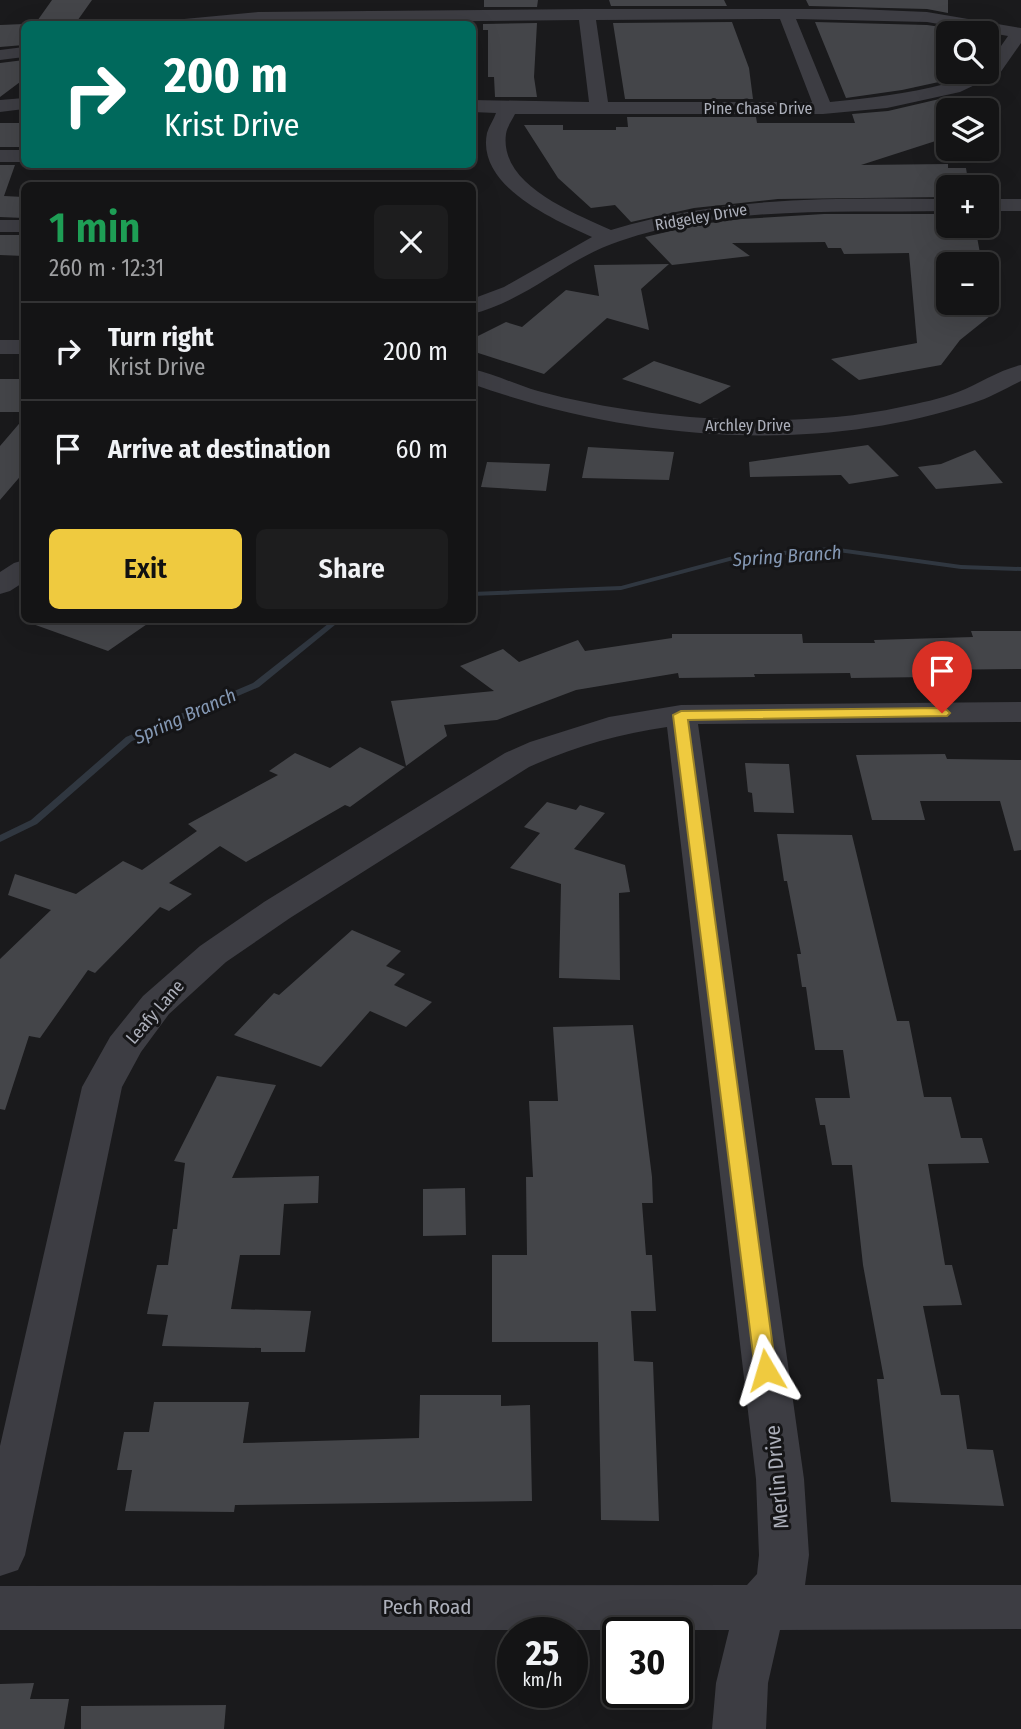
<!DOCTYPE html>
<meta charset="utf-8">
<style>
body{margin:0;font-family:"Fira Sans Condensed",sans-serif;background:#1d1d1e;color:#f1f3f6;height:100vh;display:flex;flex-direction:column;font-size:26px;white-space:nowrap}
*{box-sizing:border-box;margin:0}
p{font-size:23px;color:#9d9ea0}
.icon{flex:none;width:38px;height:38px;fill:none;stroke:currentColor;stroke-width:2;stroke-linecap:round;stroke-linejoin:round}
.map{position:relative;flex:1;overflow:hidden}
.details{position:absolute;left:21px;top:182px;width:455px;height:441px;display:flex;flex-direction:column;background:#141415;border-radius:10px;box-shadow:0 7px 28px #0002,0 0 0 2px #333334}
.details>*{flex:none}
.guide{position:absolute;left:21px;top:21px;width:455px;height:147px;border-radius:10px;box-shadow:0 7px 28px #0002,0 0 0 2px #333334;background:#00695c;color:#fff;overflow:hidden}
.tools{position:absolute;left:936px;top:21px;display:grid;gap:14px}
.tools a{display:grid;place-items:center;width:63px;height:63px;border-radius:10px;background:#141415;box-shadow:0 7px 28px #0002,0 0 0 2px #333334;font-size:35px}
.speed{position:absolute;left:497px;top:1617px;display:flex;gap:14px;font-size:35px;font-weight:700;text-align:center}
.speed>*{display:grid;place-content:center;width:91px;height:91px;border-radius:50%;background:#141415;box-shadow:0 7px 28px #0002,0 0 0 2px #333334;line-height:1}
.speed small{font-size:18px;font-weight:400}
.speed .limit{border:4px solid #111;border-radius:10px;background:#fff;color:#111}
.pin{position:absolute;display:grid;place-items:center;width:60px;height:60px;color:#fff;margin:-72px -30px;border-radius:50% 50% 50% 0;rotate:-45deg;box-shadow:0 0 7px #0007}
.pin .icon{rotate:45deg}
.me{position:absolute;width:77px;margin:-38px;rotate:353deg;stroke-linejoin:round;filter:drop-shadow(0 0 5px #0008)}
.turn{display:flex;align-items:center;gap:24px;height:147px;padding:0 28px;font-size:32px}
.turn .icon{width:91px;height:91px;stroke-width:2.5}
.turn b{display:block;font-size:49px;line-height:60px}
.round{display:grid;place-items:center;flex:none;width:74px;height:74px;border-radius:10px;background:#1d1d1e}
.head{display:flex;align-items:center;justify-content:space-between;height:119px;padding:0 28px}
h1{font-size:42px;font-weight:600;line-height:52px;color:#1e9e55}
.action{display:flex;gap:14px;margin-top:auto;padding:14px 28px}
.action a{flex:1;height:80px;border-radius:10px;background:#efca3f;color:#111;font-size:28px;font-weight:600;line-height:80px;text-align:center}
.action a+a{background:#1d1d1e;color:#f1f3f6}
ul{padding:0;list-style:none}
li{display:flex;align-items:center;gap:21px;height:98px;padding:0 28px;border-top:2px solid #333334}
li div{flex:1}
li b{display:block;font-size:26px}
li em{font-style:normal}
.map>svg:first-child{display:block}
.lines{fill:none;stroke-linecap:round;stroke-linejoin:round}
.stream{fill:#303740;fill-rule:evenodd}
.building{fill:#444549}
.minor{fill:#3d3d43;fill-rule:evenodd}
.route{fill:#efca3f;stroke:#9b8329;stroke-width:2}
.labels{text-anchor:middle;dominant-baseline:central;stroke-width:6;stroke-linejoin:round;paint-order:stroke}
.far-street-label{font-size:16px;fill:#adb0bb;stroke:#151517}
.street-label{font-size:18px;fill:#adb0bb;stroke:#151517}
.water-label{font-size:19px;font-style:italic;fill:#8599b5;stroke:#151517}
.near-street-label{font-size:21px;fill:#adb0bb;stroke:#151517}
</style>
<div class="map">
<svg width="1021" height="1729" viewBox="0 0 1021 1729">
<rect width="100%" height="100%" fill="#1a1a1c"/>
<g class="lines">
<path class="stream" d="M831 547 961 565 1021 567V571L961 569 831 551 737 559 621 590 472 596V592L621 586 737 555Z
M333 620H341L259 687 132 741 37 824 0 842V835L31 820 126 737 253 683Z"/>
</g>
<path class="building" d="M52 0H92L75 24H35Z
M484 0H538L537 7H484Z
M609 0H724L727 6H611Z
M806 0H948V13L927 9 809 6Z
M732 22 749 68 753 99H625L613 23Z
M815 22 927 25 948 28V80L902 90 846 98Z
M537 23 534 77 537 97H495L494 77H488V30H483V24Z
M24 24V45L0 47V25Z
M24 60V79L0 97V63Z
M948 97V137L861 165 948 164V168H966L969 187H948V197L778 199 694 208 631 222 615 205 591 208 558 178 524 125H563V130H616V127H628L627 117H756L757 123H855L852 114 888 111Z
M0 123H24L21 147H0Z
M0 165H15L4 196 24 197V218L0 217Z
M948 214V226H975L982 264H948V303H987V296L990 316 960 340 941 365 859 380 831 359 917 343 909 253 844 254 841 248H828L825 242 732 243 750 256 672 265 645 237 701 224 742 219 824 214Z
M24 235V256L0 255V235Z
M669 264 641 289 649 330 607 318 544 374 472 351V339L506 322 522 327 566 290 599 296 594 265Z
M654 361 731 386 700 404 622 379Z
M0 379H24V412H0Z
M24 418V472L0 500V446Z
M868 445 899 476 849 484 841 475 750 477 749 462Z
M588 447 674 452 669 480 582 478Z
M975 450 1003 483 936 489 918 467 941 464Z
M487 462 550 464 546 491 481 487Z
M30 620H153L108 651 30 623Z
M971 631H1021V669L927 670 929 677 851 678 850 673 754 674 755 677 679 678 678 673 576 690 497 720 444 725 447 736 406 766 391 701 494 691 460 666 503 649 519 662 578 640 585 651 672 638V634H802L803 643H875L874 640 973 637Z
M360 747 405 767 350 807 345 805 246 862 220 846 169 883 192 894 169 911 160 907 95 973 88 970 40 1038 29 1036 5 1110 0 1109V959L51 910 8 895 15 874 76 894 123 861 142 870 197 831 188 824 278 775 269 771 295 753 330 768Z
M945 754 947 759 1021 760V850L1014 851 1000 801H920L925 820H872L856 755Z
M745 763 789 764 794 813 754 812 752 793 748 792Z
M547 802 576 810 580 805 605 813 574 849 625 865 630 892 619 893 620 980 559 978 561 884 510 868 540 833 524 827Z
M777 834 852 835 897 1021H909L924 1097H951L961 1138H982L989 1163 928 1164 945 1265H952L962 1305 923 1306 941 1395H959L967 1449 993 1450 1004 1506 891 1502 877 1379H884L863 1265 852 1165H832L825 1125H820L815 1098H850L843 1050H815L806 987H802L797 954H801L787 881H784Z
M352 930 401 951 386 966 405 974 394 985 432 1002 406 1027 370 1011 321 1067 234 1035 274 993 279 995Z
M633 1025 652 1177 653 1203H642L646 1255H652L656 1311H631L634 1361 653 1362 659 1521 601 1520 598 1342H492V1255H527L526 1177H533L529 1101H558L553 1027Z
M217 1076 276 1085 232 1178 319 1176 318 1203 284 1204 280 1255H240L231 1309 311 1311 305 1352H261V1348L162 1346 168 1315 147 1314 157 1265H168L173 1229H177L185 1163 174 1161Z
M465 1188 466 1235 423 1236V1189Z
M420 1395H501V1406L530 1405 532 1501 235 1505 234 1512 125 1511 132 1470H117L124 1432H149L154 1402H249L243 1443 419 1438Z
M34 1683 30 1699H69L64 1729H0V1684Z
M226 1705 224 1729H81V1706Z"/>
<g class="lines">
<path class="minor" d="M587 9H856L927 12 1021 28V43L1000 73 960 92 887 108 823 114H515C512 120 507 127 506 134 499 185 574 213 611 230 722 196 834 198 948 199V211C838 213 727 205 620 241 567 258 528 300 472 314V299L504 287 592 237C554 220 476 186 487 133 489 126 494 119 496 113L472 112V100L589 102 579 20 176 24 184 19 258 12ZM780 19 812 102H608L596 20ZM796 19 927 22 1008 36 987 66V72C971 72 961 80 945 84 907 94 869 98 830 102Z
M24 47V57L0 60V50Z
M24 98V109L0 112V100Z
M0 150H24V162H0Z
M987 199H1021V211H987Z
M0 220H24V232H0Z
M0 340H24V354H0Z
M1021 365V381C1005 389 989 398 973 403 813 456 629 440 472 384V369C495 374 516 385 538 391 644 420 793 431 901 407 920 403 940 399 958 392 979 384 999 370 1021 365Z
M24 560V582L10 591 0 594V572L14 563Z
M1021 702V722L698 724 804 1479 809 1555 805 1585H1021V1629L780 1630 768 1683 766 1729H712L716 1683 729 1630H0V1586L747 1585 757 1574 759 1555 756 1479 667 727C619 734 573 747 529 767L290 918 226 962 169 1014 141 1052 122 1087 25 1555 18 1570 0 1576V1446L82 1087 110 1037 143 996 200 946 264 902 505 753 530 742 609 717 681 705Z"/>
</g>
<path class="route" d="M942 708 947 710 950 713 947 716 688 720 776 1370 773 1376 766 1378 758 1376 755 1370 673 715 681 711Z"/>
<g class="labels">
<g class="far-street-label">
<text x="758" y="108">Pine Chase Drive</text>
<text transform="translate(701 217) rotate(-10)">Ridgeley Drive</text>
<text x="748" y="425">Archley Drive</text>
</g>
<g class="street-label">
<text transform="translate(155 1012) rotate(-49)">Leafy Lane</text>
</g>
<g class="water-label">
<text transform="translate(787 556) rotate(-4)">Spring Branch</text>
<text transform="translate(185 716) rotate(-24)">Spring Branch</text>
</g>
<g class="near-street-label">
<text transform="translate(777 1477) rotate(-95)">Merlin Drive</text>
<text x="427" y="1607">Pech Road</text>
</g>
</g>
</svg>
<div class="tools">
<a><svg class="icon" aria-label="search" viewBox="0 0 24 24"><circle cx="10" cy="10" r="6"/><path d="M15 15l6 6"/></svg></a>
<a><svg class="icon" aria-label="layers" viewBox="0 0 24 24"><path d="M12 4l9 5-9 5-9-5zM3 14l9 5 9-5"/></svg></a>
<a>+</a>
<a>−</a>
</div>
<div class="speed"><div>25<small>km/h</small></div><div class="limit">30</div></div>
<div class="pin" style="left:942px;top:713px;background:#d93025"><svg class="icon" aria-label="arrive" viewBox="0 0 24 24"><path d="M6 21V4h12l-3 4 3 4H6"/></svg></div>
<svg class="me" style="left:766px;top:1370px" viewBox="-20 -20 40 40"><path d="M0-17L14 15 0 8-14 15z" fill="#efca3f" stroke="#fff" stroke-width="4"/></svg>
<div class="guide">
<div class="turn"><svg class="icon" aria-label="right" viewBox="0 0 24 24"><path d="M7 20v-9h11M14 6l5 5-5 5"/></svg><div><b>200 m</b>Krist Drive</div></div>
</div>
<section class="details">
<div class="head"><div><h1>1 min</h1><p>260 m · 12:31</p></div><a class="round"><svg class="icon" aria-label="close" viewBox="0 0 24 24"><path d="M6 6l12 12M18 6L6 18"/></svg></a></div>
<ul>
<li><svg class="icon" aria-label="right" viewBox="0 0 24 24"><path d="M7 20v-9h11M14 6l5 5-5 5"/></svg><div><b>Turn right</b><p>Krist Drive</p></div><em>200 m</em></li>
<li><svg class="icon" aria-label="arrive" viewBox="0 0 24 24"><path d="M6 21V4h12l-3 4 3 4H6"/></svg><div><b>Arrive at destination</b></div><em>60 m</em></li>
</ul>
<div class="action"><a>Exit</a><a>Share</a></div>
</section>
</div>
